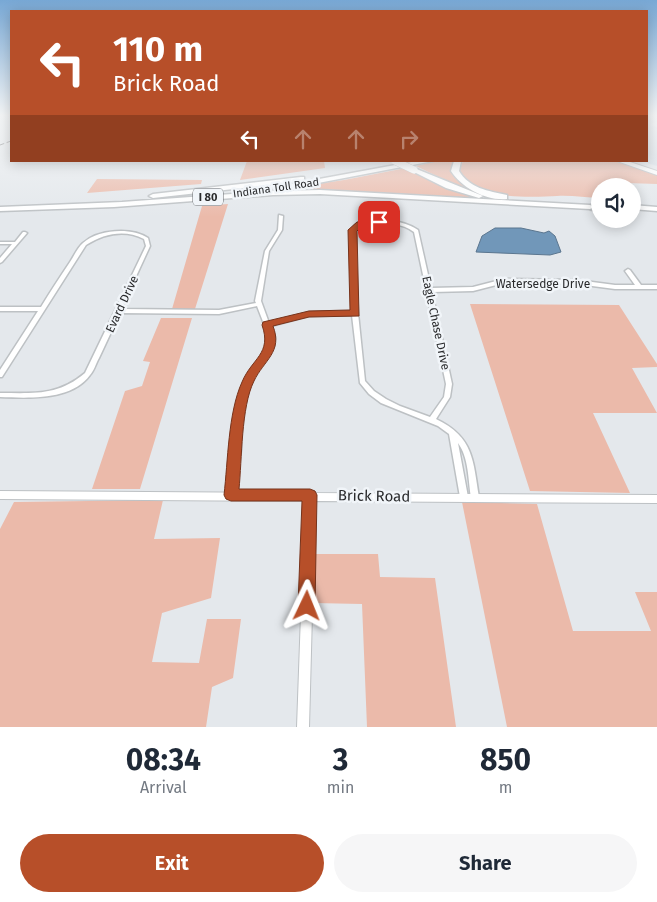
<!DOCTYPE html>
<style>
body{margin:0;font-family:"Fira Sans",sans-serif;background:#f6f6f7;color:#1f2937;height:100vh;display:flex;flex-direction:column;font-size:19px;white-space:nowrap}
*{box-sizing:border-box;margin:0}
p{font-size:16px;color:#747a83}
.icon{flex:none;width:28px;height:28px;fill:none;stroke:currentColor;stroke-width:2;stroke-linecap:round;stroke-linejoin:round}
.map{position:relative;height:727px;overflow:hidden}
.drawer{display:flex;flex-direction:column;background:#fff;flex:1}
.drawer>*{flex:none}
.banner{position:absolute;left:10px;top:10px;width:638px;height:152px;border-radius:0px;box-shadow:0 2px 12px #0003;background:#b74f29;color:#fff;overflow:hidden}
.buttons{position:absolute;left:591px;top:178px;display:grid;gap:10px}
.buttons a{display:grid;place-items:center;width:50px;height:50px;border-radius:50%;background:#fff;box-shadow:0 2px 12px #0003;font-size:25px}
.pin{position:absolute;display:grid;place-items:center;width:42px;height:42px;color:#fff;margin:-21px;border-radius:10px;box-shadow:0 2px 8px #0006}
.me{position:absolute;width:55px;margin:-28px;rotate:2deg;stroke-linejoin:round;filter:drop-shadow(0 0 4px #0008)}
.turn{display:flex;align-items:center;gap:18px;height:105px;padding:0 20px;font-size:22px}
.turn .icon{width:65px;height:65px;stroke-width:2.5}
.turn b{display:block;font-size:35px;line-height:42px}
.lanes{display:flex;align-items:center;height:48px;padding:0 20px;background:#0003;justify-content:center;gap:25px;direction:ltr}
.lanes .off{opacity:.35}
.eta{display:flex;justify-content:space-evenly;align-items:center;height:85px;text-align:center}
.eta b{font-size:30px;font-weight:700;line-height:35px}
.action{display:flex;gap:10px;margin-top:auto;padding:10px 20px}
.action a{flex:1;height:58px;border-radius:30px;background:#b74f29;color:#fff;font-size:20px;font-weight:700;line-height:58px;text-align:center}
.action a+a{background:#f6f6f7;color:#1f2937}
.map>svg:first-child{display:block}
.built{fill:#d4dde6}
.green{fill:#ebbaaa}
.water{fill:#7197b9;stroke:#5b768f}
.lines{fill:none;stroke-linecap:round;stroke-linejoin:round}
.motorway-tunnel{stroke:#bfc2c6;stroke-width:8;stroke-dasharray:8 4.5;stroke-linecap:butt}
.minor-casing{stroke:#bdc1c4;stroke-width:3}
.tertiary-casing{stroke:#bdc1c4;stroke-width:2}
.trunk-casing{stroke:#bdc1c4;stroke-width:2}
.motorway-casing{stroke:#bdc1c4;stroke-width:3}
.minor{fill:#fff;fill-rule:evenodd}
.tertiary{fill:#fff;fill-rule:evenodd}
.trunk{fill:#fff;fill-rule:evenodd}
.motorway{fill:#fff;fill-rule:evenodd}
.rail{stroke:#57585b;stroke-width:1;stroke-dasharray:4.5 2.5;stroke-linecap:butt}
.motorway-bridge-casing{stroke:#bdc1c4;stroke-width:8;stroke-linecap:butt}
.motorway-bridge{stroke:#fff;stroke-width:7}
.route{fill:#b74f29;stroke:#77331b}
.labels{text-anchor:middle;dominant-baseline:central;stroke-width:5;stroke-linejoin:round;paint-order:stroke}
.far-street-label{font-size:11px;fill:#292a2c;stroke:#f1f5f9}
.shield{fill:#f1f5f9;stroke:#65676a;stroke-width:1}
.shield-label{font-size:11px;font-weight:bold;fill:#292a2c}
.street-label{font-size:12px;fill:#292a2c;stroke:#f1f5f9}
.near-street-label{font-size:15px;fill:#292a2c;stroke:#f1f5f9}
</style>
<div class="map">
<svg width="657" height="727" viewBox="0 0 657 727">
<rect width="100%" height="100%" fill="#e4e8ec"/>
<path class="built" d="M646 119 657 121 649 125 657 127V166L640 161H646Z"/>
<path class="green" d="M247 161H324L325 168 240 180Z
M437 161H457L455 173 484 194 453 184 416 166Z
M463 161H615L657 175V184L627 183 629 186H600V198C586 198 571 195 557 196 532 197 470 201 459 171Z
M406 168 460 193 495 201 329 191 241 195 344 180Z
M97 179 202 180 201 184 87 193Z
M228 204 195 309H172L202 206Z
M470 304 619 305 657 364V367L632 368 657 413H593L630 493 530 491Z
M161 318H192L140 489H92L125 391 142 386 150 362 143 361Z
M163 500 154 539 220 538 211 598 162 613 152 662 199 663 207 619H241L233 678 212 687 206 727H0V529L14 502Z
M462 502 537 504 573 631H651L635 592H657V727H507Z
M315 554H378L380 577 435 578 456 727H367L362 604 313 603Z"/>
<path class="water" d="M495 228H521L544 233 549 231 555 236 561 252 550 255 476 252 482 236Z"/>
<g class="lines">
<path class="motorway-tunnel" d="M590 207 597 208"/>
<defs>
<path id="minor" d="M279 215 283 216 282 230 269 251 261 301 269 323 309 312 352 311 350 231C351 230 354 226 355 225 371 215 404 220 418 230L431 288 473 287 504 279 577 280 615 285H635L625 271 628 269 630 270 641 285H657V289H615L577 284 504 283 473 291 432 292 452 384 450 397 436 419C474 437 473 461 479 497L478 499 475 500 472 499 471 497C468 480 469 458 458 443L468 497 467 499 464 500 461 499 460 497 449 434 438 426 381 403 369 394 360 383 352 315 309 316 271 326 275 337 274 346 255 374 246 392 241 420V450L235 495 234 497 231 498 228 497 227 495 233 450 235 420 240 392 249 374 268 346 269 337 257 306 219 314 120 313C113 328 106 343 99 358 96 363 94 371 90 375 71 401 28 398 0 397V393C34 393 58 396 85 373L146 246 144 239C124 229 104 234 86 245L2 377H0V370L38 311H0V307H41C50 292 60 277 70 262 74 256 78 247 83 243 98 229 132 227 148 238L150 246 121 309 219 310 256 303 255 301 265 251 278 230ZM373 223C387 223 402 223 414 232L446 384 444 397 430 417 400 406 386 399 374 391 365 381 358 313 354 231C360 226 366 224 373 223Z
M23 232H25L27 233 2 262 0 263V258L12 244H0V242H15Z"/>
<path id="tertiary" d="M0 491 306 493 310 491 314 493 657 495V503L315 501 309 727H297L305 501 0 499Z"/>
<path id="trunk" d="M617 161H627L657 171V175Z"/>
<path id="motorway" d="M417 161H433L292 188 288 186 292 184Z
M454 161H461L459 171C469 188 488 191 507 195V199C486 201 462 188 451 171Z
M414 168 483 196 479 198 446 188 410 170Z
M301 177H304V181L153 198 149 196 153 194Z
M320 190 590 205 594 207 590 209 320 194 273 195 114 207 0 211V207L122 202 273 191Z
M632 205 657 207V211L632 209Z"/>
</defs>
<use href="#minor" class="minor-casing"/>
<use href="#tertiary" class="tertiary-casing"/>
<use href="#trunk" class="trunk-casing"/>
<use href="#motorway" class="motorway-casing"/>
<use href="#minor" class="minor"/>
<use href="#tertiary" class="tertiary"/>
<use href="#trunk" class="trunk"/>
<use href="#motorway" class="motorway"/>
<path class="rail" d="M0 145 11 141"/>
<defs>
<path id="motorway-bridge" d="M395 161 414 170"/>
</defs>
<use href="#motorway-bridge" class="motorway-bridge-casing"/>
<use href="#motorway-bridge" class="motorway-bridge"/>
</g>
<linearGradient id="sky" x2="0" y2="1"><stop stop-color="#78a8d5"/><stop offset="0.53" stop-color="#f3f5f6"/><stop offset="1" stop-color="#f3f5f6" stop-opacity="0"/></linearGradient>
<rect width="657" height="217" fill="url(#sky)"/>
<path class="route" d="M379 219 382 220V224L362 226 357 231 359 316 309 317 273 326C283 352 264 360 254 381 241 407 242 460 239 489H310L315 491 317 495 315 606 313 611 307 614 301 611 298 606 302 501H231L226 499 224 495C228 461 228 413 242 382 252 358 272 354 262 325L263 322 309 311 350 310 348 230 357 222Z"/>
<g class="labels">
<g class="far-street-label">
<text transform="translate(276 188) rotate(-8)">Indiana Toll Road</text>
</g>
<rect class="shield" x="193" y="188.5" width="30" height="17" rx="4"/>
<g class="shield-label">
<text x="208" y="197">I 80</text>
</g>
<g class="street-label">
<text x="543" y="284">Watersedge Drive</text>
<text transform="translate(122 304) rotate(-65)">Evard Drive</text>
<text transform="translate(436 323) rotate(78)">Eagle Chase Drive</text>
</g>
<g class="near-street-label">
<text transform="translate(374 496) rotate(1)">Brick Road</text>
</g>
</g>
</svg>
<div class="buttons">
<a><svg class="icon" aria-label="sound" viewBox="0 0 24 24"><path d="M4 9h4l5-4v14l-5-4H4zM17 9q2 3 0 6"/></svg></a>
</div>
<div class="pin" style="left:379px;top:222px;background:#d93025"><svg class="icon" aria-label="arrive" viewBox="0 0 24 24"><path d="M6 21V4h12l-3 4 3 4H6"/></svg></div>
<svg class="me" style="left:307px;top:606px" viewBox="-20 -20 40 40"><path d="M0-17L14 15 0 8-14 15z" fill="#b74f29" stroke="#fff" stroke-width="4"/></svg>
<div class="banner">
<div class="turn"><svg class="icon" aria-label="left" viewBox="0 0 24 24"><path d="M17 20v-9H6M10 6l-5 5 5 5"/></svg><div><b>110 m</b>Brick Road</div></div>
<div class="lanes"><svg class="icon" aria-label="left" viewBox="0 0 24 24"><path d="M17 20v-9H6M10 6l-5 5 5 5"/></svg><svg class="icon off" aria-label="ahead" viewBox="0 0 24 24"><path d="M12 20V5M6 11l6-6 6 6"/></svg><svg class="icon off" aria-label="ahead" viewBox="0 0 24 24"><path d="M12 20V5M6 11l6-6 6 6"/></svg><svg class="icon off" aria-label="right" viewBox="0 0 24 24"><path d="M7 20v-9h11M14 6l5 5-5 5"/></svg></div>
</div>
</div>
<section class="drawer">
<div class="eta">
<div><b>08:34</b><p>Arrival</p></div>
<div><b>3</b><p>min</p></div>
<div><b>850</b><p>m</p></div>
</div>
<div class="action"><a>Exit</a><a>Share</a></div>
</section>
